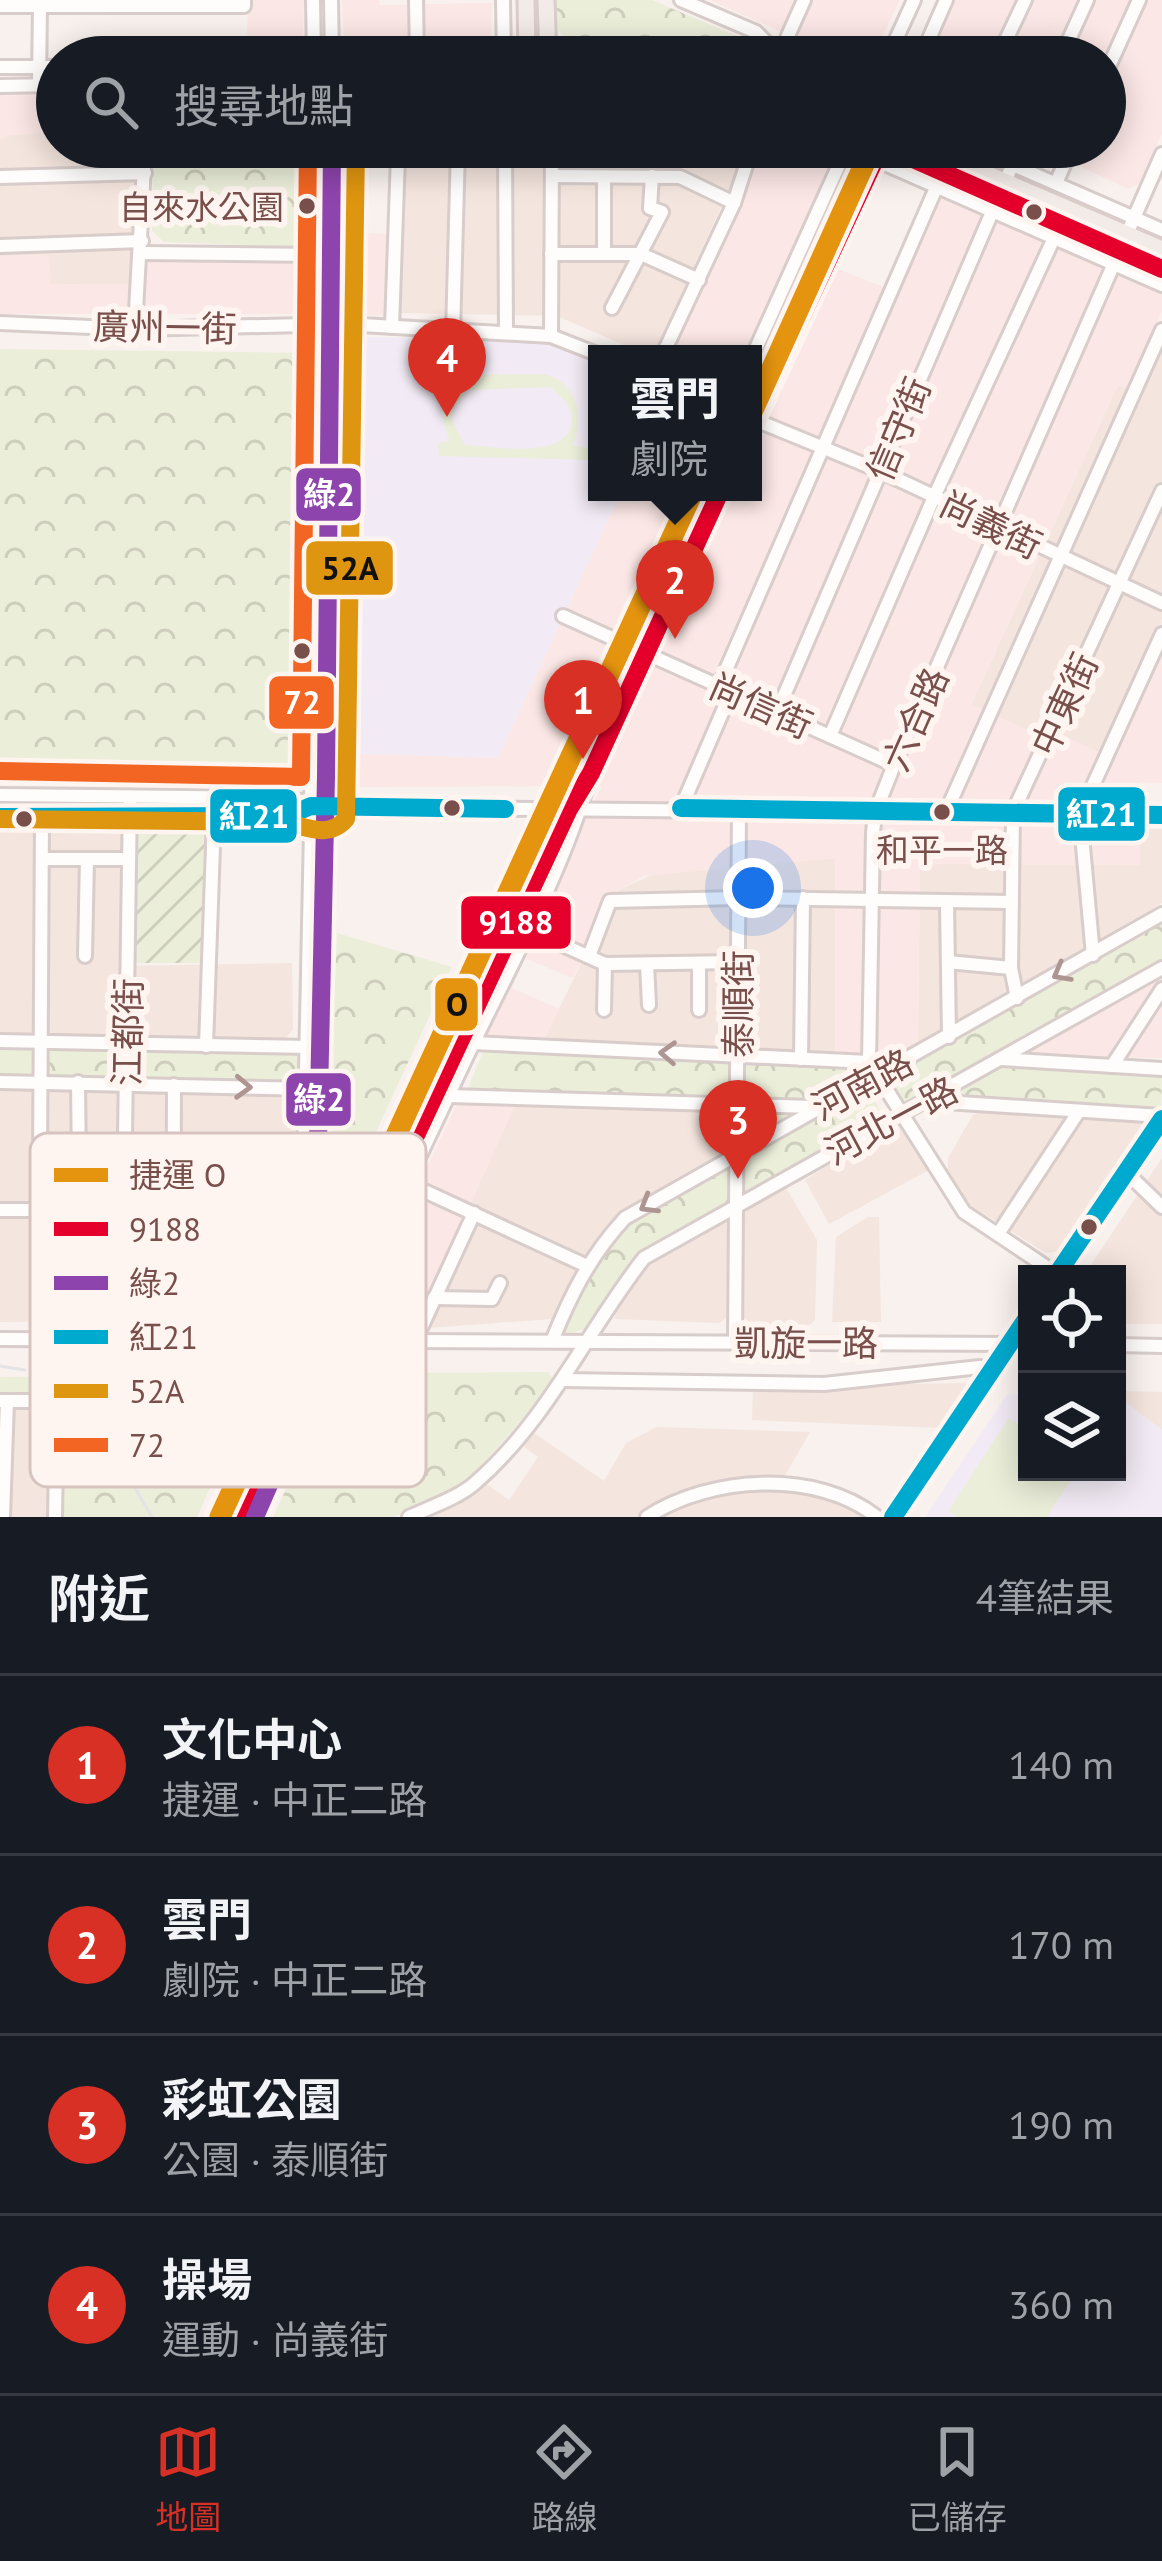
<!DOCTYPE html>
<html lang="zh-TW">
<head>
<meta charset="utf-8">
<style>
  body { margin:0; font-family:"PT Sans","Noto Sans TC",sans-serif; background:#242831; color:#f1f3f6 }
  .controls { position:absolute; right:36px; bottom:36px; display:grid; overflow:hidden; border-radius:0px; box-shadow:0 6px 30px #0003 }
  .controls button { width:108px; height:108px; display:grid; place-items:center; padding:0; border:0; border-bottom:3px solid #363941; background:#171b24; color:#f1f3f6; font:60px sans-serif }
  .you { position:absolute; left:753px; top:888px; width:42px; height:42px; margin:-30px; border:9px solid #fff; border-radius:50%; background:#1a73e8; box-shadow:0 0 0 18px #1a73e833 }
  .badge { display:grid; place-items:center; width:78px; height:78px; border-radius:50%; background:#d93025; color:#fff; font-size:39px; font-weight:700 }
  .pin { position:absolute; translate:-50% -99px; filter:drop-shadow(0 3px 6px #0008) }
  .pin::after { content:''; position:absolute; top:63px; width:42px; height:36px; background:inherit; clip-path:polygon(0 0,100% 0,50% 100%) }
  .popup { position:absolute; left:588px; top:345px; width:174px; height:156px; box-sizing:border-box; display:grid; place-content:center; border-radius:0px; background:#171b24; filter:drop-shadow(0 3px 9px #0005); font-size:39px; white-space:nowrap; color:#9ea1a6 }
  .popup b { font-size:45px; color:#f1f3f6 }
  .popup::after { content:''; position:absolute; left:50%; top:100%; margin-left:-24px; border:24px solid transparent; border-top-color:#171b24 }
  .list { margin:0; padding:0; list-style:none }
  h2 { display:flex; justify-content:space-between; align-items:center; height:156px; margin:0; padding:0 48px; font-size:51px }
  h2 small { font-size:39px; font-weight:400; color:#9ea1a6 }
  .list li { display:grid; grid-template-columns:78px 1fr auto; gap:36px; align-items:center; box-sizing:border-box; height:180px; padding:0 48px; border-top:3px solid #363941 }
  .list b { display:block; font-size:45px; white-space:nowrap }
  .list p { margin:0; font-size:39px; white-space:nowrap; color:#9ea1a6 }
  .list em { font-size:39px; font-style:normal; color:#9ea1a6 }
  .icon { flex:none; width:66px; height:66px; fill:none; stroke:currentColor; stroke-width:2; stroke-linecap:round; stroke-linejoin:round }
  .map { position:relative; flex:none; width:1162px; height:1517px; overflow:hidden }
  .search { position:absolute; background:#171b24; box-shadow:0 6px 30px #0003; left:36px; right:36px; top:36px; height:132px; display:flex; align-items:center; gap:30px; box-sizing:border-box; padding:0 42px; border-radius:66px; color:#9ea1a6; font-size:45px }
  .sheet { height:876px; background:#171b24 }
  nav { display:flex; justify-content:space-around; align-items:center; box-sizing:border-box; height:168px; border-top:3px solid #363941; background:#171b24; font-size:33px; color:#9ea1a6 }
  nav a { display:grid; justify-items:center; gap:6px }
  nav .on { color:#d93025 }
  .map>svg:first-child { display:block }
</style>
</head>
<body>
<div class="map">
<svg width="1162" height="1517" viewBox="0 0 1162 1517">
  <defs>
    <pattern id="forest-crowns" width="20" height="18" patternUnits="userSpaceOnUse" patternTransform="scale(3)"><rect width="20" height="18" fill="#ebeed9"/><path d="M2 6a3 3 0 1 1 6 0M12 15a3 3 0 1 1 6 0" fill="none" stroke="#cdcebc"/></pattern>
    <pattern id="garden-furrows" width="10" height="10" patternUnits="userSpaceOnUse" patternTransform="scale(3)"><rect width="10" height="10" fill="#ebeed9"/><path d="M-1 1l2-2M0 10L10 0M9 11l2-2" fill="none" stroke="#cdcebc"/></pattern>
  </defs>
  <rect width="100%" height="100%" fill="#f8f1ee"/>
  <g fill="#f4e5de">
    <polygon points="57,132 57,147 150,147 146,285 50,284 48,255 0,256 0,139 9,135"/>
    <polygon points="465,147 545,147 547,161 745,155 654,354 645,354 557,316 399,313 405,160 465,158"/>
    <polygon points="1162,349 1162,619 1100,753 1061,735 1056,743 971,705 1118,385 1142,396"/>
    <polygon points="117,827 124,830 121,966 292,963 293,1029 285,1039 0,1033 0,828"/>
    <polygon points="1140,829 1162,829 1162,903 918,1045 920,863 1139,865"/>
    <polygon points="836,858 835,1055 542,1043 617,891 656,873"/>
    <polygon points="0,1086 299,1094 296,1324 257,1326 257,1283 209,1281 207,1320 0,1322"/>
    <polygon points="515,1105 730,1109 732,1149 608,1223 553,1319 414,1329"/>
    <polygon points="990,1107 1139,1118 1146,1124 1059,1251 1046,1253 967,1203 948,1173 948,1158 973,1115"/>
    <polygon points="899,1122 929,1170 829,1224 805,1180"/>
    <polygon points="1162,1158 1162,1324 1117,1324 1117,1274 1085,1274"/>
    <polygon points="781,1188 786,1188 817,1240 815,1320 808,1326 751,1325 741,1314 741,1213"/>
    <polygon points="868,1217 879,1217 881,1322 832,1322 836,1237"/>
    <polygon points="723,1219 728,1224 726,1318 719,1323 615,1319 614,1312 620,1300 650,1261"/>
    <polygon points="971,1383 943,1428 752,1420 753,1386"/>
    <polygon points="1117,1391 1162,1392 1162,1430 1117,1396"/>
    <polygon points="50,1407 47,1517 0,1517 0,1408"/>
    <polygon points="657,1427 810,1432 776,1491 816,1496 865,1517 419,1517 485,1483 509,1500 538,1457 519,1443 531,1431 604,1481 626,1443"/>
  </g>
  <g fill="#fbe7e5">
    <polygon points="248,0 304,0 303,42 292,53 247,51"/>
    <polygon points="342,0 379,0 380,5 492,3 490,57 357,56 344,43"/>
    <polygon points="710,0 900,0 872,57 838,57"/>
    <polygon points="953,0 1162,0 1162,133 1140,183 1128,189 1038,147 1105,147 1105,57 926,57"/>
    <polygon points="57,94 57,132 9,135 0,140 0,95"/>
    <polygon points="758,147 841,149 794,252 886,288 926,192 1162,293 1162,311 1129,390 1118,385 971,704 1055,743 1060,735 1100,752 1162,619 1162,783 1140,782 1140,865 920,864 918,1045 880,1060 835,1055 835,858 644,876 617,891 573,978 524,958 512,988 559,1009 542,1043 481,1040 602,786 354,787 341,778 339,753 498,758 621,492 753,492 753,354 668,354 744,195"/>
    <polygon points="341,233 389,234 389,316 344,314"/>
    <polygon points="49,255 51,284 145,285 146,257 302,261 301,314 0,314 0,256"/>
    <polygon points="1162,971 1162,1058 1024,1056 1022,1052"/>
    <polygon points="457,1104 515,1105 414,1329 362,1328 353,1321"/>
  </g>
  <g fill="#f2ebf5">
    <polygon points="340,337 550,339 597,359 597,492 621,492 498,758 339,753 335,346"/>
    <polygon points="1027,1393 1027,1472 1117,1472 1117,1396 1162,1430 1162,1517 925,1517 1007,1395"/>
  </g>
  <g fill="#ebeed9" fill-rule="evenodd">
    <path d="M545,374C578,384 585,417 573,445L590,449V460L439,456L438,443L450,441C440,419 441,405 456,386H443L444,375ZM550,387C562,398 576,408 571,427C560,460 492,446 465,445L452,420L453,410L467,390Z"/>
    <polygon points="1009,1418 1027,1430 1027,1472 1076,1472 1047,1517 957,1517 948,1511"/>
  </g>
  <g fill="url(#forest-crowns)">
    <polygon points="554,0 652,0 739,37 742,46 740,50 571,45 555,27"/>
    <polygon points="153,147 306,147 306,235 293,247 164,242 152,231"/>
    <polygon points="0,349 306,353 298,780 0,776"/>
    <polygon points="1162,920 1162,959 906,1108 889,1075"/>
    <polygon points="337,933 452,967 329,1234 325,1233"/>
    <polygon points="0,1043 297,1051 297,1085 0,1079"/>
    <polygon points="483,1052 858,1067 882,1115 659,1243 625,1271 591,1328 560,1335 580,1286 628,1224 745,1157 745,1102 466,1093"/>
    <polygon points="1002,1064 1162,1072 1161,1112 945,1097"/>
    <polygon points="548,1372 553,1380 543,1395 468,1481 394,1517 273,1517 340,1373"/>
    <polygon points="260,1373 197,1517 55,1517 60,1396 0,1396 0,1377"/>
  </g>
  <polygon fill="url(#garden-furrows)" points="135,822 210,823 206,963 133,963"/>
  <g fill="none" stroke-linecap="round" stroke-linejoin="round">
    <g stroke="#d8c8c6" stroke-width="12" stroke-dasharray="12 6" stroke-linecap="butt">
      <polyline points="228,1517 374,1201"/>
      <polyline points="237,1517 384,1205"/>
    </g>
    <defs>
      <g id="minor">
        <polyline points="313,0 314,57"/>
        <polyline points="331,0 332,57"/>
        <polyline points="416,0 417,57"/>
        <polyline points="503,0 504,57"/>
        <polyline points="681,0 756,32 781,57"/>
        <polyline points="0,6 244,6 244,0"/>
        <polyline points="779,56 804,0"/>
        <polyline points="888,57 914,0"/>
        <polyline points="921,57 946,0"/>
        <polyline points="998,57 1025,0"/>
        <polyline points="1061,57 1087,0"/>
        <polyline points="0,67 57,67"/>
        <polyline points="1105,75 1139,0"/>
        <polyline points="39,85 40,3"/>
        <polyline points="0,86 57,85"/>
        <polyline points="505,147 506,332"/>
        <polyline points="846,147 1162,285"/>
        <polyline points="972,147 1162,230"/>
        <polyline points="553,176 680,177 734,203"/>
        <polyline points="0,177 145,173"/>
        <polyline points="1056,183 1072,147"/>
        <polyline points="0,246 142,241"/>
        <polyline points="142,253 313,255"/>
        <polyline points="604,253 604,178"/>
        <polyline points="551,254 641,254 699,280"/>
        <polyline points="612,308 662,212 650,208 652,176"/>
        <polyline points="0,323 135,329 344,324 551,336 597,354"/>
        <polyline points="392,327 398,156 458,155"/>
        <polyline points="135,329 145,147"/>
        <polyline points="453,333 458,148"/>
        <polyline points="551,336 552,147"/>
        <polyline points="663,354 734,203 752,147"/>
        <polyline points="753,355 847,147"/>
        <polyline points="753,419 880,471 1162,603"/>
        <polyline points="753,420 877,155"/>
        <polyline points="563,616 894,765"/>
        <polyline points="719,686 936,188"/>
        <polyline points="777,712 1020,147"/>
        <polyline points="830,736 934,497 1054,238"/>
        <polyline points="566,770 691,492"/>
        <polyline points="587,780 720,492"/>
        <polyline points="0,795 287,798 325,807 1162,815"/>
        <polyline points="681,808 731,692"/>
        <polyline points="946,812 1162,330"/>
        <polyline points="0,817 287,816 311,806"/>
        <polyline points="42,859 129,859"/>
        <polyline points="947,903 949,1037"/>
        <polyline points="527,929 605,964 738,962"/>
        <polyline points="1093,955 1080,814 1162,634"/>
        <polyline points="85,956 87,859"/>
        <polyline points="589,956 610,901 738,898 1012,902"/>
        <polyline points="948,962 1011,968"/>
        <polyline points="647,964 649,1005"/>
        <polyline points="1017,998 1011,968 1013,812 1162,491"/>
        <polyline points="604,1010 605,964"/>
        <polyline points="699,1010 699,965"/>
        <polyline points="0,1041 311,1047"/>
        <polyline points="474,1043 869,1062"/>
        <polyline points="206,1046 214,817"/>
        <polyline points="801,1059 803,898"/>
        <polyline points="1001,1059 1162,1069"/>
        <polyline points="1112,1066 1162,989"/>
        <polyline points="0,1082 311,1089"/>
        <polyline points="78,1082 81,1339"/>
        <polyline points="448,1096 813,1107"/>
        <polyline points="930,1101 1162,1116"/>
        <polyline points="1126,1172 1162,1207"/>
        <polyline points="407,1183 587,1266"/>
        <polyline points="374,1201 434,1068"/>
        <polyline points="384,1205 570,807"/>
        <polyline points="0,1210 214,1210"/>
        <polyline points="998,1234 1079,1111"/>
        <polyline points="1057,1274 964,1212 869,1062 873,833 875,813 894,765 1162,154"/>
        <polyline points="434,1298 492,1299 500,1283"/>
        <polyline points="315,1303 544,809 568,765"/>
        <polyline points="301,1308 311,830 314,147"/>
        <polyline points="0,1339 1027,1344"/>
        <polyline points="39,1339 42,816"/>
        <polyline points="122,1339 130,797"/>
        <polyline points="173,1339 174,1085"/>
        <polyline points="299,1339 315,1279 326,777 332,147"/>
        <polyline points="415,1341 474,1213"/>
        <path d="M552,1341C571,1294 590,1256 625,1218L1162,914"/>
        <polyline points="735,1342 739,811"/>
        <polyline points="1117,1345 1162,1346"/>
        <polyline points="562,1380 824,1384 980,1367"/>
        <polyline points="0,1401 57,1401 55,1517"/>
        <polyline points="3,1517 7,1401"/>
        <polyline points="217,1517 302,1333"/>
        <path d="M255,1517C323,1360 396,1206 469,1052C512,963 563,871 590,776"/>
        <path d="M409,1517C430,1507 458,1498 475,1483C548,1420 586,1332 644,1258L1162,968"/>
        <path d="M647,1517C710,1476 816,1469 877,1517"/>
      </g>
      <g id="major">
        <polyline points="526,0 527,57"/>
        <polyline points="546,0 548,57"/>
        <polyline points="886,147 1162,269"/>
        <polyline points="925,147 1162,249"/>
        <polyline points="1057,1274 1162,1119"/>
        <polyline points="893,1517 1027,1318"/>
      </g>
    </defs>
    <use href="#minor" stroke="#d8cdca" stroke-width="18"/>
    <use href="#major" stroke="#dacdcb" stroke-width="21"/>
    <use href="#minor" stroke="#fefdfc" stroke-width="12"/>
    <use href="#major" stroke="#f3ebe7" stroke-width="15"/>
    <g stroke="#e4e3e6" stroke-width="3">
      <polyline points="0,1366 25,1370"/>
      <polyline points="122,1434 126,1473 152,1517"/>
    </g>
    <defs>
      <g id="bus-1">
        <polyline points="886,147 1162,269"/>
        <polyline points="753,420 881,147"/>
        <polyline points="237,1517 569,809 591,773 720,492"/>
      </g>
      <g id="bus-2">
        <polyline points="217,1517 299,1339 315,1279 326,777 332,147"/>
        <polyline points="255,1517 324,1359 299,1339"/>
      </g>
      <g id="bus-3">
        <polyline points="681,808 1162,815"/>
        <polyline points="0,817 287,816 311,806 505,809"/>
        <polyline points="1057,1274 1162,1119"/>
        <polyline points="893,1517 1027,1318"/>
      </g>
      <path id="bus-4" d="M0,819L284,822C306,827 329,839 346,819L356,147"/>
      <polyline id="bus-5" points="0,771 301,777 308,147"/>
    </defs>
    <use href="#bus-1" stroke="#fff5f0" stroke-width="27"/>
    <use href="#bus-2" stroke="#fff5f0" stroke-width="27"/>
    <use href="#bus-3" stroke="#fff5f0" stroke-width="27"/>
    <use href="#bus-4" stroke="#fff5f0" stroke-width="27"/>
    <use href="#bus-5" stroke="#fff5f0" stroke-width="27"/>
    <use href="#bus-1" stroke="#e4002b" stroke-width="18"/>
    <use href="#bus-2" stroke="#8e44ad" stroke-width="18"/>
    <use href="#bus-3" stroke="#00a9ce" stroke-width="18"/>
    <use href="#bus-4" stroke="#de950f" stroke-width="18"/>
    <use href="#bus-5" stroke="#f26522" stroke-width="18"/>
    <defs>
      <g id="metro-1">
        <polyline points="753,410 872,147"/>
        <polyline points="220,1517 693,492"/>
      </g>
    </defs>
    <use href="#metro-1" stroke="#fff5f0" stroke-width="30"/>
    <use href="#metro-1" stroke="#e4940f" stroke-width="21"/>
  </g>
  <defs><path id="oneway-chevron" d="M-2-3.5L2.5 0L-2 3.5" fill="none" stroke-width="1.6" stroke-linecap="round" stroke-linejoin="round" transform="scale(3)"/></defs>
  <g stroke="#ae9592">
    <use href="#oneway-chevron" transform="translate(1061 973) rotate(151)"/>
    <use href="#oneway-chevron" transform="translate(668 1053) rotate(-177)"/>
    <use href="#oneway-chevron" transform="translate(243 1087) rotate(2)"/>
    <use href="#oneway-chevron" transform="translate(648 1205) rotate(149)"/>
  </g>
  <g fill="#794f4c" stroke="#fff5f0" stroke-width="4.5">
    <circle cx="307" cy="206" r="10"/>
    <circle cx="1034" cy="212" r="10"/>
    <circle cx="302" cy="651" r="10"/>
    <circle cx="452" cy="808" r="10"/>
    <circle cx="942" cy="812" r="10"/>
    <circle cx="24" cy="819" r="10"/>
    <circle cx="1089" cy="1227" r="10"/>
  </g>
  <g text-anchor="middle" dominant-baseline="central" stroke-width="12" stroke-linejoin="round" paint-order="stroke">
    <g font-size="33" fill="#794f4c" stroke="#fff5f0" text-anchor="end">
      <text x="284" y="206">自來水公園</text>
      <text x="942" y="849" text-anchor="middle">和平一路</text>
    </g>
    <g font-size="36" fill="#794f4c" stroke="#fff5f0">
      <text transform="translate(165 327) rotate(1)">廣州一街</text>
      <text transform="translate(898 429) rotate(-67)">信守街</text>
      <text transform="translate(991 524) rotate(26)">尚義街</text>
      <text transform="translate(1064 704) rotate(-65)">中東街</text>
      <text transform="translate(761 705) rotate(24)">尚信街</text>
      <text transform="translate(915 719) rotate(-66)">六合路</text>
      <text transform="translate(737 1004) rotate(-90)">泰順街</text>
      <text transform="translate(127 1032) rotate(-89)">江都街</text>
      <text transform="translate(862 1084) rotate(-28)">河南路</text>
      <text transform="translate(891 1120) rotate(-28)">河北一路</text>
      <text x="806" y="1342">凱旋一路</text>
    </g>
  </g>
  <rect x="30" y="1133" width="396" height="354" rx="18" fill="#fff5f0" stroke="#d7c3bf" stroke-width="3"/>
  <rect x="54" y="1168" width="54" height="14" fill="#e4940f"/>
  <rect x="54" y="1222" width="54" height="14" fill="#e4002b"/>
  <rect x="54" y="1276" width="54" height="14" fill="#8e44ad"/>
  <rect x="54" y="1330" width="54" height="14" fill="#00a9ce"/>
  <rect x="54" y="1384" width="54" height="14" fill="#de950f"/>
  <rect x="54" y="1438" width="54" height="14" fill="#f26522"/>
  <g font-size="33" fill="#794f4c">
    <text x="129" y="1187">捷運 O</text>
    <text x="129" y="1241">9188</text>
    <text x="129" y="1295">綠2</text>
    <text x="129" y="1349">紅21</text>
    <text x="129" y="1403">52A</text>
    <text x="129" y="1457">72</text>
  </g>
  <g stroke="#fff5f0" stroke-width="4.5">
    <rect x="294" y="466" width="69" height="57" rx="12" fill="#8e44ad"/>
    <rect x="304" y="539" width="91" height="58" rx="12" fill="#de950f"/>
    <rect x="267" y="674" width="69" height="57" rx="12" fill="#f26522"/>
    <rect x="1056" y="785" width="91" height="58" rx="12" fill="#00a9ce"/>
    <rect x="208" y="787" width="91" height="58" rx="12" fill="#00a9ce"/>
    <rect x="459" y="894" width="114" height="57" rx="12" fill="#e4002b"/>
    <rect x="433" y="976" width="47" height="57" rx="12" fill="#e4940f"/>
    <rect x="284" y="1071" width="69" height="57" rx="12" fill="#8e44ad"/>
  </g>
  <g font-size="33" text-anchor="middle" font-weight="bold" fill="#fff">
    <text x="329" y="506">綠2</text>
    <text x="302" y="714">72</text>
    <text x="1101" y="826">紅21</text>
    <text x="254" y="828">紅21</text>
    <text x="516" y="934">9188</text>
    <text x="319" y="1111">綠2</text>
  </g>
  <g font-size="33" text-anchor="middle" font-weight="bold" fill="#111">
    <text x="350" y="580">52A</text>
    <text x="457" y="1016">O</text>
  </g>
</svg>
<div class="controls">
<button><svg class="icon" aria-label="locate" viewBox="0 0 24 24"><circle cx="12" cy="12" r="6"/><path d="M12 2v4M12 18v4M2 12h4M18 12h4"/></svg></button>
<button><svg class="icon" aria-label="layers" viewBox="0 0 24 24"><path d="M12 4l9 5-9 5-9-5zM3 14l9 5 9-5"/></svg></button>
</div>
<div class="you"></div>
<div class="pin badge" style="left:583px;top:759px">1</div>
<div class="pin badge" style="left:675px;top:639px">2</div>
<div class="popup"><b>雲門</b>劇院</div>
<div class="pin badge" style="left:738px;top:1179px">3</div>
<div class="pin badge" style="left:447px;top:417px">4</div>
<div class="search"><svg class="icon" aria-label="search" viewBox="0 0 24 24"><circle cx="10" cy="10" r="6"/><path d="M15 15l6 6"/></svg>搜尋地點</div>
</div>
<section class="sheet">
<h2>附近<small>4筆結果</small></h2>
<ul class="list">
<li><span class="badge">1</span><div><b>文化中心</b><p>捷運 · 中正二路</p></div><em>140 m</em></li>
<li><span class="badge">2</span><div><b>雲門</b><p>劇院 · 中正二路</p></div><em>170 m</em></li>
<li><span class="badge">3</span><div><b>彩虹公園</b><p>公園 · 泰順街</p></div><em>190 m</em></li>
<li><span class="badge">4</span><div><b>操場</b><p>運動 · 尚義街</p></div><em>360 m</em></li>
</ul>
</section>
<nav>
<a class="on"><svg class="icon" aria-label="map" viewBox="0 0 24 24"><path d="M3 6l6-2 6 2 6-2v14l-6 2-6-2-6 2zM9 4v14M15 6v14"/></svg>地圖</a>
<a><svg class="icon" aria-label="directions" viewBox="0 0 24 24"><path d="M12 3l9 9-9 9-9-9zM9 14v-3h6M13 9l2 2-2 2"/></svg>路線</a>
<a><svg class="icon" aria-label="saved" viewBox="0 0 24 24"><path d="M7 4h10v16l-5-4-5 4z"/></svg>已儲存</a>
</nav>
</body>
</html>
